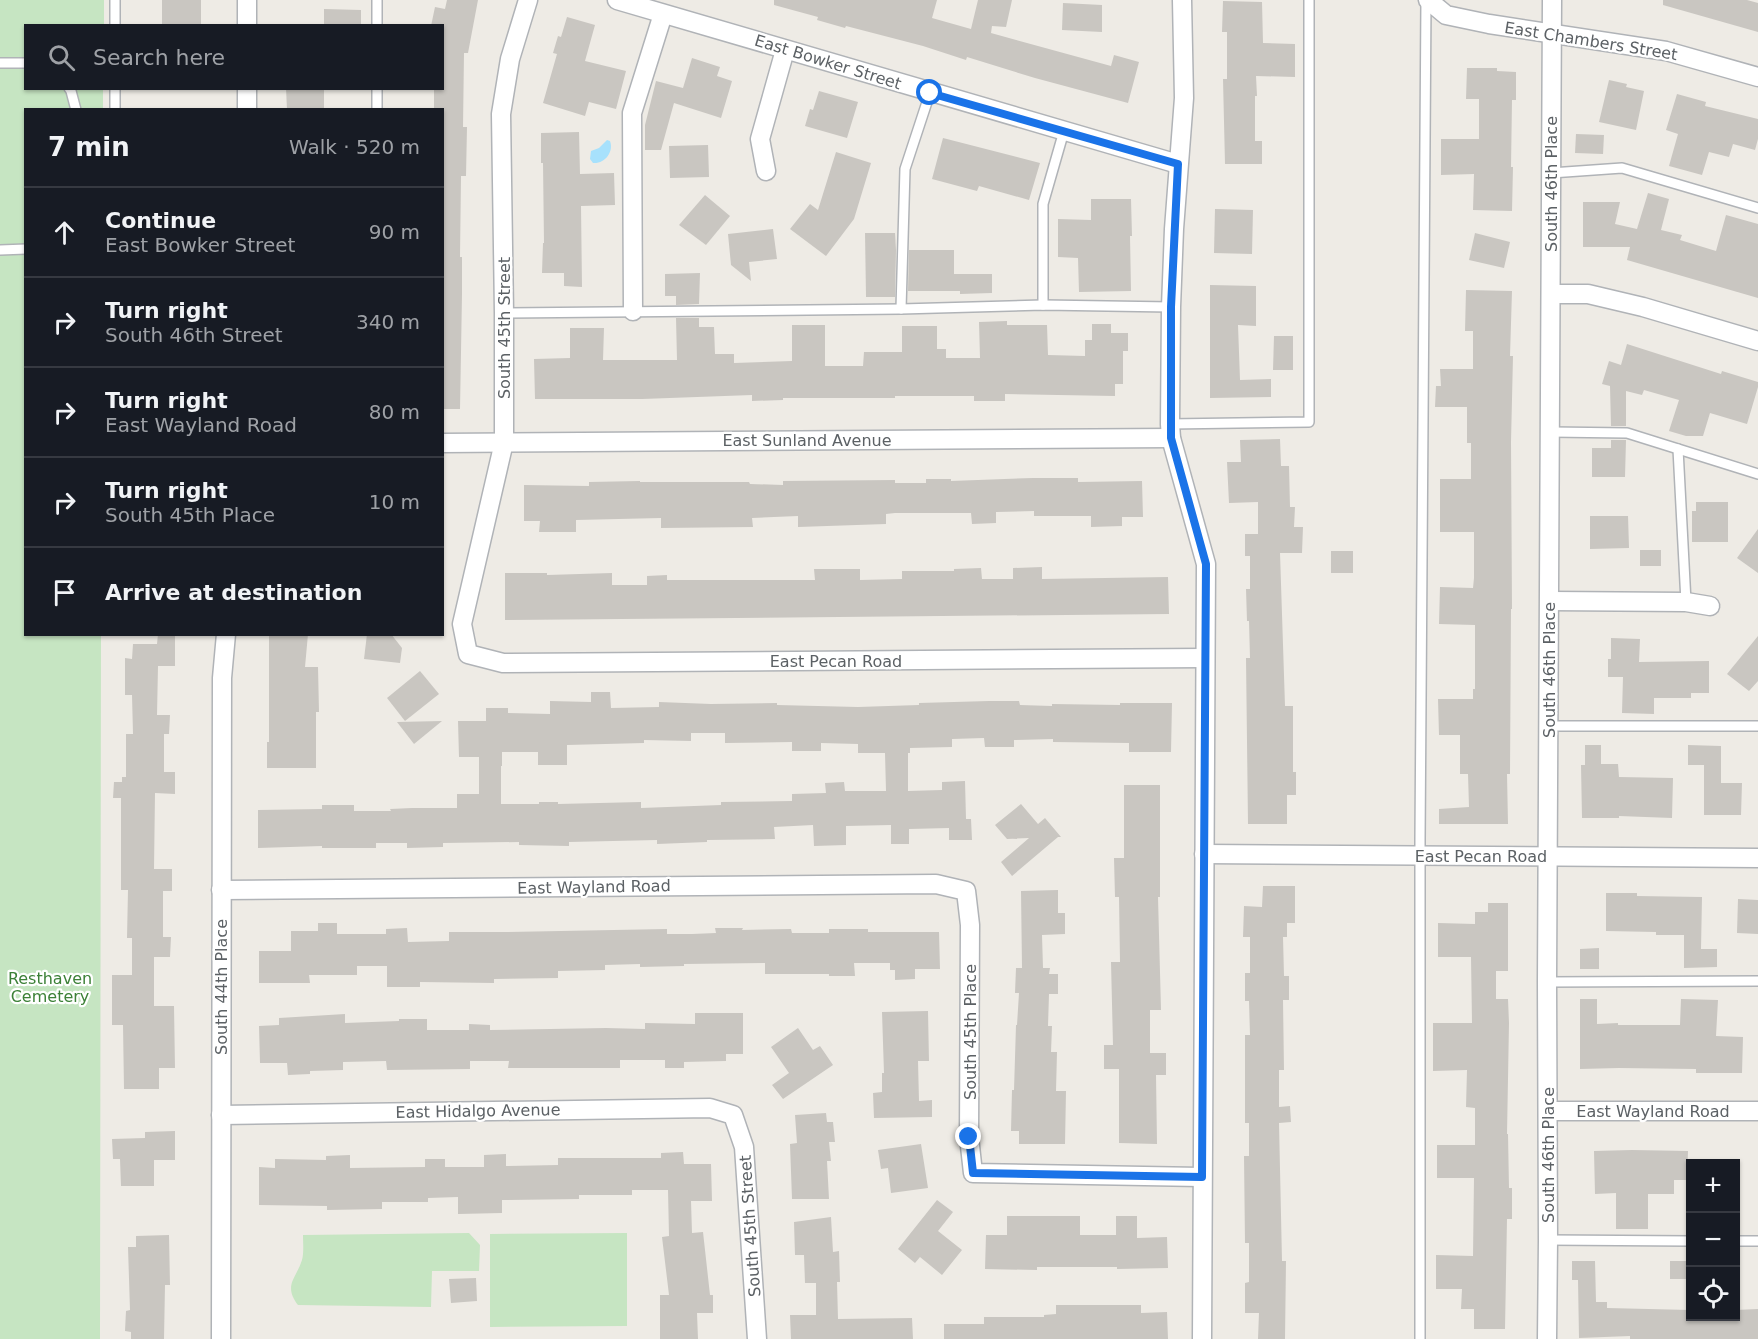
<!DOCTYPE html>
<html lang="en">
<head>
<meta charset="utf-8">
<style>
  body { margin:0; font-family:"DejaVu Sans",sans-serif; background:#242831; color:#f1f3f6 }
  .controls { position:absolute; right:18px; bottom:18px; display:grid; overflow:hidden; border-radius:0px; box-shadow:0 2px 4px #0004 }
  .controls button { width:54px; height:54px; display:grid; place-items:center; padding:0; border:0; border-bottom:2px solid #363941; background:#171b24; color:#f1f3f6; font:30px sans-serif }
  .stop { position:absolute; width:18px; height:18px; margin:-14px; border:4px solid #1a73e8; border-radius:50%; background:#fff }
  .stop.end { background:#1a73e8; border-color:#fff; box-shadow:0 2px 6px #0008 }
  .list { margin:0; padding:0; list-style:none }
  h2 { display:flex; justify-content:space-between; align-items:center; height:78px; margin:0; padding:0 24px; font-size:26px }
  h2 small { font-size:20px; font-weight:400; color:#9ea1a6 }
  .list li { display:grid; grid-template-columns:39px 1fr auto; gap:18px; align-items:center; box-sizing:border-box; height:90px; padding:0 24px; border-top:2px solid #363941 }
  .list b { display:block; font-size:22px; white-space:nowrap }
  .list p { margin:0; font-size:20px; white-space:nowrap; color:#9ea1a6 }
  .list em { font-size:20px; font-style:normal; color:#9ea1a6 }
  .icon { flex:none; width:33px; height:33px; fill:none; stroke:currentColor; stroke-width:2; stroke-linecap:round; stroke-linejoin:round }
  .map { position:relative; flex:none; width:1758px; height:1339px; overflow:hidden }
  .search { position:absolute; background:#171b24; box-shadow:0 2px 4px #0004; left:24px; top:24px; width:420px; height:66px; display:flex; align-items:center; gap:15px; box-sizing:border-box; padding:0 21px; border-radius:0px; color:#9ea1a6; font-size:22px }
  .panel { position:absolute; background:#171b24; box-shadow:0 2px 4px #0004; left:24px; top:108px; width:420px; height:528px; border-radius:0px }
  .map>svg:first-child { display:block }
</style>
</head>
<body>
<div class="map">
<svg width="1758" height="1339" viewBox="0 0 1758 1339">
  <rect width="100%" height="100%" fill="#eeebe5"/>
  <g fill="#c6e5c2">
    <polygon points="0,0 104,0 104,25 26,26 26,88 103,89 103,109 26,110 26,634 101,635 100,1339 0,1339"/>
    <path d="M469,1233L480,1245L479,1271H432L431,1307L298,1305C283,1285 296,1279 302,1260C304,1253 303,1242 303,1235Z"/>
    <polygon points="627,1233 627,1326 490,1327 490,1234"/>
  </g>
  <path fill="#a7e1fc" d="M607,140L610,141C614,152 605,164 593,163L590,159L591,151L599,148Z"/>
  <g fill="#c9c6c1" fill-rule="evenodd">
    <rect x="162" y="0" width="39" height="26"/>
    <polygon points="447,0 478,0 468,53 464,53 463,127 467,127 466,176 461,176 460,257 462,257 462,294 460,409 442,409 442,110 434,110 434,88 442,88 442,26 431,26 435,7 445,9"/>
    <polygon points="774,0 937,0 932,18 971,29 978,0 1012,0 1006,27 992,26 991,33 1111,66 1114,55 1139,62 1128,103 1035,78 967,57 966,60 923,46 846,26 845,28 817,20 818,17 774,5"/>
    <polygon points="1663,0 1747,0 1758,3 1758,32 1663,5"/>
    <polygon points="1223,1 1262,2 1263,43 1295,44 1295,77 1256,76 1257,96 1255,96 1255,141 1262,141 1262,164 1225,164 1223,79 1227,79 1227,32 1222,32"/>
    <polygon points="1063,3 1102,5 1102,32 1062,30"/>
    <polygon points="324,9 361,10 361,26 324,26"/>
    <polygon points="567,17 595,25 585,61 626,71 616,109 589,102 585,116 543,103 557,54 553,53 558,36 561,37"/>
    <polygon points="692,58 720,67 717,76 732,81 721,118 674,103 661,150 645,150 645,125 656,81 683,88"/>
    <polygon points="1467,68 1497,68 1497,71 1516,72 1516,100 1512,100 1511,167 1513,167 1512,211 1473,210 1474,174 1441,175 1441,139 1479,139 1479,99 1466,99"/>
    <polygon points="1609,80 1627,84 1626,87 1644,91 1636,130 1599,122"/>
    <polygon points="286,88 324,88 324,110 287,110"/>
    <polygon points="819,91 858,102 847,138 805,126 810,109 813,110"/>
    <polygon points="1677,94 1706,102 1705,106 1758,119 1758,139 1755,150 1733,144 1729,157 1709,152 1702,175 1669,166 1678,134 1666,130"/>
    <polygon points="579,132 580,174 614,173 615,205 581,206 582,287 564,286 564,273 542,273 543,243 544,243 543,163 541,163 541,133"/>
    <polygon points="1576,134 1604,135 1603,154 1575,153"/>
    <polygon points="943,138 1040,163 1029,200 979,186 977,191 932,179"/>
    <polygon points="708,145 709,177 670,178 669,146"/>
    <polygon points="836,152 871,163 854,219 826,256 790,229 810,204 818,210"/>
    <polygon points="1648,193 1669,199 1661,230 1682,235 1680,240 1716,251 1726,215 1758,224 1758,298 1627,260 1630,247 1583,247 1583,202 1620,202 1615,224 1637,229"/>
    <polygon points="705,195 730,216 706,245 679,225"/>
    <polygon points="1091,199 1131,199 1132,236 1130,236 1131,291 1079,292 1078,258 1058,257 1058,219 1091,220"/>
    <polygon points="1215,209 1253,210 1252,254 1214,253"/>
    <polygon points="773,229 777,259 749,262 751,281 731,265 728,234"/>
    <polygon points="865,233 895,233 896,250 895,297 866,297"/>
    <polygon points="1475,233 1510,242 1504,268 1469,260"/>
    <polygon points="909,250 954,250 954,274 992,274 992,293 960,294 960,291 908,291"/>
    <polygon points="700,273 699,304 676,305 676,296 665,296 665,274"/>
    <polygon points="1210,285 1256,286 1256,326 1238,325 1240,380 1271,379 1271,397 1210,398"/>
    <polygon points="1466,290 1512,291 1510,356 1513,356 1511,442 1512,609 1511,609 1510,774 1507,774 1508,824 1439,824 1439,809 1469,807 1468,774 1460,774 1460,735 1439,735 1438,699 1473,699 1473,689 1475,689 1475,625 1439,624 1440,587 1473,588 1474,578 1474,532 1440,532 1440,479 1471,479 1471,443 1467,443 1467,407 1435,407 1436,386 1441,386 1440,369 1473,369 1473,331 1465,331"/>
    <polygon points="676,318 699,318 699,327 714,327 715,354 734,354 734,363 792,361 792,325 825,325 825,366 863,366 864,352 902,352 902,326 937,326 937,349 946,349 946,358 980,358 979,322 1007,321 1007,325 1047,325 1048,355 1085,356 1085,340 1092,340 1092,324 1111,324 1111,333 1128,333 1128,351 1123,351 1123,384 1115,384 1115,396 1005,394 1005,401 974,401 974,396 895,396 895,398 783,398 783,400 752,401 752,395 642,399 535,399 534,359 570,358 570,328 604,328 603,360 677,360"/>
    <polygon points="1274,336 1293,336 1293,370 1273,370"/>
    <polygon points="1627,344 1721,374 1722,371 1758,382 1758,387 1747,424 1710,413 1703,436 1686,436 1669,431 1679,400 1644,390 1642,395 1626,391 1626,426 1611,426 1610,386 1602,384 1609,361 1621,365"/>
    <polygon points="1280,439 1281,466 1289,466 1290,507 1295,507 1294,527 1303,527 1302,553 1280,553 1285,706 1293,706 1293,772 1296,772 1296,795 1287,795 1287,824 1248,824 1246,658 1250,658 1249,621 1247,621 1246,589 1250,589 1250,556 1245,556 1245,534 1258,534 1258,502 1229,503 1227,462 1241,462 1240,440"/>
    <polygon points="1611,440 1626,440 1625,477 1592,477 1592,448 1611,448"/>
    <polygon points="1033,478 1078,478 1078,482 1142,481 1143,517 1122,517 1122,526 1091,527 1091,516 1034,516 1034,511 996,512 996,523 972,524 971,513 895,513 886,514 886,524 798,527 798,516 752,518 753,527 661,528 661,518 576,520 576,532 539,532 540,521 524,521 524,485 589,486 589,482 640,481 640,482 749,482 750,484 783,485 783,481 895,480 895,483 926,483 926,479 951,479 951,481"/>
    <polygon points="1696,502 1728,502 1728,542 1692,542 1692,511 1696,511"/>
    <polygon points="1590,516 1628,516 1629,548 1590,549"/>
    <polygon points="1758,529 1758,573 1737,558"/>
    <rect x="1640" y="550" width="21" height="16"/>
    <rect x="1331" y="551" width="22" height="22"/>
    <polygon points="1042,567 1042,579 1168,577 1169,614 505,620 505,573 547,573 547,575 612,573 612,585 647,585 647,576 667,575 667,580 815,580 814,569 860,569 860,580 902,579 902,571 954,571 954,569 981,568 982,579 1013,579 1013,568"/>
    <polygon points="158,634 175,634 175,666 158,666 157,715 170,715 169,734 164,734 164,772 175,772 175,794 155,793 154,869 172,869 172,891 163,891 163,937 171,937 170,957 154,957 154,1006 174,1006 175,1068 159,1068 159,1089 124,1089 123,1025 112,1025 112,975 132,975 132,938 127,938 128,890 121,890 121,798 113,798 114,782 122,782 122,777 126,777 126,734 133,734 132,695 125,695 125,658 132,659 133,644 157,644"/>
    <polygon points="269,634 308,634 305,667 318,667 319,712 316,712 316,768 267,768 267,742 269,742"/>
    <polygon points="367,634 391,634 402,648 400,663 364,659"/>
    <polygon points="1758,636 1758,681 1749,691 1727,674"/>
    <polygon points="1611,638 1640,639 1639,662 1709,661 1709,693 1691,693 1691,698 1654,698 1654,714 1622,713 1623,677 1608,677 1608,659 1611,659"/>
    <polygon points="420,671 439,694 405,721 387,698"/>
    <path d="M591,692H610L611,708L659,707V702L711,704L777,703V705L858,707L919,705V703L989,701H1019L1020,705L1052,706V704L1120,705V703H1172L1171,752H1129V743L1053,742V739L1014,740V747H985L984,738L952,739V747L910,748V753H908V791L942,790V782L965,781L966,819H971L972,840H949V828L909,829V844H891V825L846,826V845L814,846L813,825L774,827L775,839L707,840V842L657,844V840L569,842V846L519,845V842L443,843V847L407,848V843H376V848H322V846L258,848V810L322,809V805H354V811H391L390,809L412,808H457V794H479V757H459L458,721H486V708H508V713L550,714V701L591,702ZM691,733H725V743L792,742V751H821V743L858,744V753H885L886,791H845L844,782L825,783L826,793L792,794V801L721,802V805L641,808V802L558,804V802H539V804H501V766H502V752H538V765H567V745L644,743V740L691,741Z"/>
    <polygon points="442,721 414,744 397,722"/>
    <polygon points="1585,745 1601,745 1601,764 1618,764 1619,777 1673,778 1672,818 1619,816 1619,818 1582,818 1581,765 1585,765"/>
    <polygon points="1688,745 1721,746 1721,783 1742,783 1741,815 1704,815 1704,765 1688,765"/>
    <polygon points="1124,785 1160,785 1160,897 1158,897 1161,1010 1150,1010 1150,1053 1166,1053 1166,1075 1156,1075 1157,1144 1119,1143 1119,1069 1104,1069 1104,1045 1113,1045 1111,962 1120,962 1119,897 1115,897 1114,858 1124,858"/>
    <polygon points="1021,804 1038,824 1045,818 1061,837 1058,837 1012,876 1001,862 1029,838 1007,839 995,825"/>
    <polygon points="1263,886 1295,886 1295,923 1287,923 1287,937 1283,937 1284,976 1289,976 1289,1000 1283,1000 1284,1070 1279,1070 1279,1107 1290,1106 1291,1122 1279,1123 1282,1261 1286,1261 1285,1339 1258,1339 1259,1313 1245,1313 1245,1283 1249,1282 1249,1243 1245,1243 1244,1156 1249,1156 1249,1123 1245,1123 1245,1035 1250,1035 1249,1001 1245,1001 1245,973 1250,973 1250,937 1243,937 1244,906 1262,907"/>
    <polygon points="1058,890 1058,913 1065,913 1065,934 1042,935 1043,968 1050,968 1049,974 1058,974 1058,994 1049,994 1048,1026 1052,1026 1051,1052 1057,1052 1056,1091 1066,1091 1065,1144 1019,1144 1019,1131 1011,1131 1012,1090 1014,1090 1016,1025 1017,1025 1019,993 1015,993 1016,968 1022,968 1021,891"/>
    <polygon points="1606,893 1637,893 1637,896 1702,897 1701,949 1717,949 1717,967 1684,968 1684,935 1656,935 1656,932 1606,931"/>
    <polygon points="1738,899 1758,900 1758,934 1737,933"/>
    <polygon points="1488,903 1508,903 1508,971 1496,971 1496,999 1508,999 1509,1023 1507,1134 1508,1134 1509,1188 1512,1188 1512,1219 1507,1219 1505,1329 1474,1329 1474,1309 1461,1309 1462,1289 1436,1289 1436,1255 1473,1256 1474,1178 1437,1178 1437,1145 1475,1145 1475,1108 1466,1107 1467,1070 1433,1071 1433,1023 1472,1023 1471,957 1438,957 1438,923 1475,924 1475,912 1488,912"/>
    <polygon points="318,923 337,923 337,934 386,934 386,929 407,928 408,942 449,941 449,932 508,932 667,929 667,934 692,934 716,933 715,928 743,928 742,930 791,929 792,933 829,933 829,929 868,929 868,932 939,932 940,969 915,969 915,979 895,980 895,970 890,970 890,963 854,963 855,976 829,976 829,974 765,974 765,963 684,964 684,966 640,967 640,964 605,965 605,970 558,971 558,978 494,979 494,983 420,982 420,987 387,987 387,966 357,966 357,975 309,975 310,983 259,983 259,951 291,951 291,931 318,931"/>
    <polygon points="1599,948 1599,969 1580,969 1580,949"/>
    <polygon points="1580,999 1597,999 1597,1024 1618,1023 1618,1025 1680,1025 1681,999 1718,1000 1716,1036 1743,1037 1742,1073 1696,1073 1696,1069 1619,1068 1580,1069"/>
    <polygon points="928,1011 929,1061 918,1061 919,1101 932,1100 932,1117 874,1118 873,1093 882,1092 882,1073 884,1073 882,1012"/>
    <polygon points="695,1013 743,1013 743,1054 726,1054 726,1061 684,1062 684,1068 665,1068 665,1060 620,1060 620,1068 508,1068 509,1061 470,1061 470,1069 387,1070 386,1061 343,1062 343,1070 310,1071 310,1074 288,1075 287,1063 260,1063 259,1026 279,1025 279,1018 345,1014 345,1023 399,1021 399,1019 427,1019 427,1030 469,1030 469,1024 490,1025 490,1030 606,1028 645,1029 645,1023 695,1024"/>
    <polygon points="798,1028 813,1050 820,1046 833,1065 783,1099 772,1085 789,1073 771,1047"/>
    <polygon points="826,1113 827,1122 833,1122 835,1142 829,1142 831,1161 827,1161 829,1199 792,1199 790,1144 797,1143 795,1115"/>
    <polygon points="175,1131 175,1160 154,1160 154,1186 121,1186 120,1159 113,1159 112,1139 145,1138 145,1132"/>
    <polygon points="921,1144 928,1188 891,1193 888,1168 881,1169 878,1150"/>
    <polygon points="1632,1150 1688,1151 1687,1180 1674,1180 1674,1194 1648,1194 1648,1229 1616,1229 1616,1193 1595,1194 1594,1151"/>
    <polygon points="683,1152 684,1164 711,1164 712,1201 691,1201 692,1233 703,1232 710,1295 713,1295 713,1313 697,1313 698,1339 660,1339 660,1295 669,1295 662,1237 669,1236 668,1190 632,1190 632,1195 579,1195 579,1199 502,1200 502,1213 458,1214 458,1197 428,1198 428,1202 382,1202 382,1209 327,1210 327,1206 259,1205 259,1167 275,1168 275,1159 326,1160 326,1156 350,1155 350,1168 425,1167 425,1159 445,1159 445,1167 484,1167 484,1155 506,1154 506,1166 558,1165 558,1158 661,1158 661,1153"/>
    <polygon points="937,1200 953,1212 938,1231 962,1250 942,1275 920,1257 915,1263 898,1249"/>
    <polygon points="1007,1216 1080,1216 1080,1235 1116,1235 1116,1216 1137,1216 1137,1238 1167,1237 1168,1268 1117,1269 1117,1267 1037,1267 1037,1270 985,1269 986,1235 1007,1235"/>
    <polygon points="831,1217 833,1252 839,1251 840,1282 837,1282 838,1319 912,1318 913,1339 791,1339 790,1315 816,1315 816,1283 805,1283 804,1255 795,1255 794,1222"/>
    <polygon points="169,1235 170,1285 165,1285 164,1339 131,1339 131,1332 125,1331 126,1311 130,1310 128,1247 136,1247 136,1236"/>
    <polygon points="1572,1261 1595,1261 1596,1302 1607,1302 1607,1308 1690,1310 1690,1317 1736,1317 1736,1310 1758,1309 1758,1339 1630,1339 1630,1336 1579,1338 1578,1280 1572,1280"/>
    <rect x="1670" y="1261" width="20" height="18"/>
    <polygon points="476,1278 477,1301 451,1303 449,1279"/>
    <polygon points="1056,1305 1141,1305 1141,1313 1167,1312 1168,1339 944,1339 944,1324 984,1324 984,1317 1044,1317 1044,1315 1056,1314"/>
  </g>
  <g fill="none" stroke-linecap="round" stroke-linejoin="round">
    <defs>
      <g id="lane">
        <polyline points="377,0 377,26"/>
        <polyline points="115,26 115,0"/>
        <polyline points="0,63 26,63"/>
        <polyline points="69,88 71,91 76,110"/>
        <polyline points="377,88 377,110"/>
        <polyline points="115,110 115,88"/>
        <polyline points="1551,173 1622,168 1758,208"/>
        <polyline points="0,250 26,249"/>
        <polyline points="1043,305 1043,204 1064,131"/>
        <polyline points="901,309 905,169 930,93"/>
        <polyline points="504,313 901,309 1043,305 1171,307"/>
        <polyline points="1170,424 1309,422 1309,0"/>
        <polyline points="1551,432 1627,433 1758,474"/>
        <polyline points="1678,449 1686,602"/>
        <polyline points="1549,726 1758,726"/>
        <polyline points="1547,982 1758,981"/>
        <polyline points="1548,1240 1690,1241"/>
        <polyline points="1736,1241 1758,1241"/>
        <polyline points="1420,1339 1420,839 1426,0"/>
      </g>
      <g id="street">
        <polyline points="247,0 247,26"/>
        <polyline points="528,0 510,59 501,114 504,313 504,442 462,624 468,654 503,663 1205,658"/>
        <polyline points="617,0 1178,164"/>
        <polyline points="1182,0 1184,98 1174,229 1171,307 1170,424 1171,438 1206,564 1202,1339"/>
        <polyline points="1428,0 1446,15 1489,24 1666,51 1758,77"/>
        <polyline points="247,88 247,110"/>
        <polyline points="766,171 760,139 785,50"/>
        <polyline points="1551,294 1588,294 1643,307 1758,341"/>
        <polyline points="633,311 632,113 663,14"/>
        <polyline points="442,443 1171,438"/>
        <polyline points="1550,601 1686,602 1710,606"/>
        <polyline points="1204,854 1758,858"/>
        <polyline points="221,890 936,884 966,891 970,925 969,1137 973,1173 1201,1177"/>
        <polyline points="1548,1111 1758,1111"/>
        <polyline points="221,1115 710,1108 733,1115 744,1147 757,1339"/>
        <polyline points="221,1339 222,678 226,634"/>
        <polyline points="1547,1339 1548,1240 1547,982 1552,0"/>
      </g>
    </defs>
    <use href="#lane" stroke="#b0b3b7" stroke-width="12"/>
    <use href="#street" stroke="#b0b3b7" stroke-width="21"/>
    <use href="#lane" stroke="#fff" stroke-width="9"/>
    <use href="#street" stroke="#fff" stroke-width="18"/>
  </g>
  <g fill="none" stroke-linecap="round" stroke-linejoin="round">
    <polyline stroke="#1a73e8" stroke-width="8" points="930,93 1178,164 1171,307 1171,438 1206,564 1202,1177 973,1173 969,1137"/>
  </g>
  <g text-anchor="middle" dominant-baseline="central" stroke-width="4.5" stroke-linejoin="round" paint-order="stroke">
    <g font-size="16" fill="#5c6165" stroke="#fff">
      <text transform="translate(1591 41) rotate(9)">East Chambers Street</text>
      <text transform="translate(828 62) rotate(17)">East Bowker Street</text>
      <text transform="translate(1551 184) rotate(-90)">South 46th Place</text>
      <text transform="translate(504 328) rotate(-90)">South 45th Street</text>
      <text x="807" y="440">East Sunland Avenue</text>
      <text x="836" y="661">East Pecan Road</text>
      <text transform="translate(1549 670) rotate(-90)">South 46th Place</text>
      <text x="1481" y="856">East Pecan Road</text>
      <text transform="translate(594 887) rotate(-1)">East Wayland Road</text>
      <text transform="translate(221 987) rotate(-90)">South 44th Place</text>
      <text transform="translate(970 1032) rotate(-90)">South 45th Place</text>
      <text transform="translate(478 1111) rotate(-1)">East Hidalgo Avenue</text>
      <text x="1653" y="1111">East Wayland Road</text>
      <text transform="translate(1548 1155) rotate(-90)">South 46th Place</text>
      <text transform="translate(750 1226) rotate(-94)">South 45th Street</text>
    </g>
    <g font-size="16" fill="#3c8137" stroke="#fff">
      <text x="50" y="978">Resthaven<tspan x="50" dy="18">Cemetery</tspan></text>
    </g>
  </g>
</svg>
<div class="controls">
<button>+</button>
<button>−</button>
<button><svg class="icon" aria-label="locate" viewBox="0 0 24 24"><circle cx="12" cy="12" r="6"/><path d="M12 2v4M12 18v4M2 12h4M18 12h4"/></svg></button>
</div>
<div class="stop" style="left:930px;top:93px"></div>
<div class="stop end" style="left:969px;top:1137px"></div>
<div class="search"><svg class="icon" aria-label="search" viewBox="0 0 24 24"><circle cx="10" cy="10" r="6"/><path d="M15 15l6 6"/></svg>Search here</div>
<section class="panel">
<h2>7 min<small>Walk · 520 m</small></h2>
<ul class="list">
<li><svg class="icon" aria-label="ahead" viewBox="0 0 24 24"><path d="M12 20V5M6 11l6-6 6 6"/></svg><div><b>Continue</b><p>East Bowker Street</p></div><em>90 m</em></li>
<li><svg class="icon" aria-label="right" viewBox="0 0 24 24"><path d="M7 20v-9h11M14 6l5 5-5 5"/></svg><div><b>Turn right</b><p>South 46th Street</p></div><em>340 m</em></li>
<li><svg class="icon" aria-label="right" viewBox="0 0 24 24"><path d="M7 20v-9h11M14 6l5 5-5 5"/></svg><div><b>Turn right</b><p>East Wayland Road</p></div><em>80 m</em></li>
<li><svg class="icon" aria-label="right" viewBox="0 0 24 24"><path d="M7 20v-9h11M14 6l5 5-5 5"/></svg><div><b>Turn right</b><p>South 45th Place</p></div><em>10 m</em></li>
<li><svg class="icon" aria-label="arrive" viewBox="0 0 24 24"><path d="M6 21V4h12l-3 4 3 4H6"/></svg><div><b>Arrive at destination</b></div></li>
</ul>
</section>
</div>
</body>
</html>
